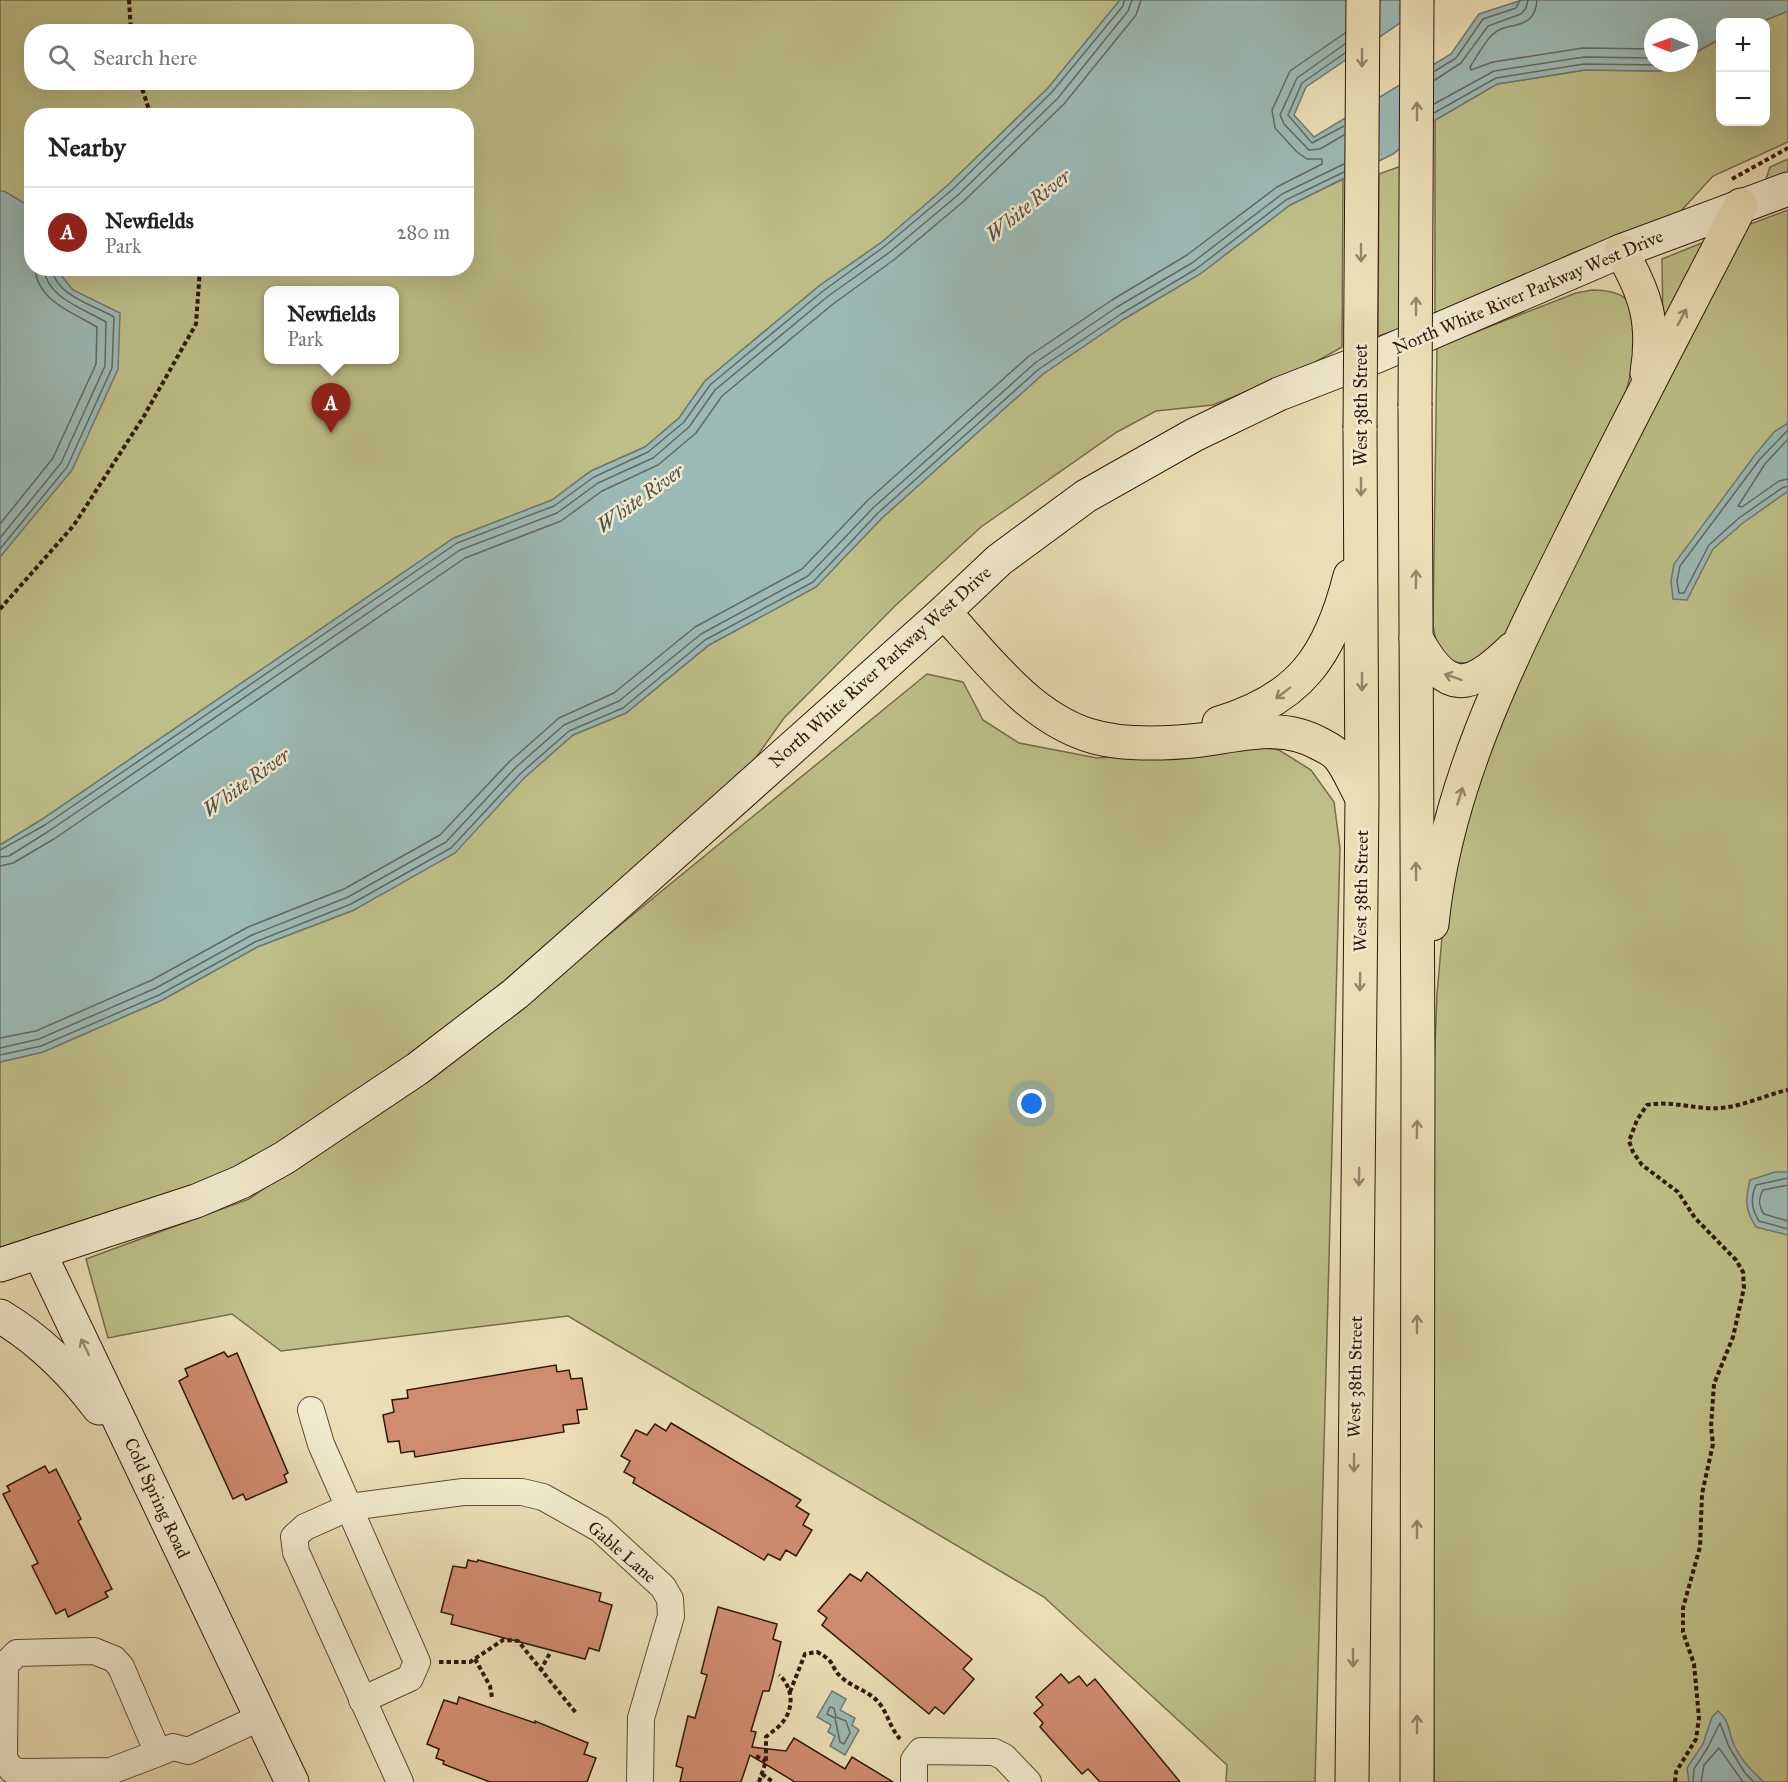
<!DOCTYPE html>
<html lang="en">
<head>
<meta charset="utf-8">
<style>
  body { margin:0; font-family:"IM FELL Great Primer",serif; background:#f2f2f2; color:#222 }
  .controls { position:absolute; right:18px; top:18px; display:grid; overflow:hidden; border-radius:12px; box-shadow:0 6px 24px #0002 }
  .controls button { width:54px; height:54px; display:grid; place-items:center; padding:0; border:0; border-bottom:2px solid #e0e0e0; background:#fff; color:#222; font:30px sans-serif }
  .compass { position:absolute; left:1644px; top:18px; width:54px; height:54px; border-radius:50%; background:#fff; box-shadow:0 6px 24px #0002; rotate:271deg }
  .you { position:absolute; left:1032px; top:1104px; width:21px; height:21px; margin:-15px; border:4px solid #fff; border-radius:50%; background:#1a73e8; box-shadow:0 0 0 9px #1a73e833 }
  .badge { display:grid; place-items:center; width:39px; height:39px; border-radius:50%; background:#8f2418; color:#fff; font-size:20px; font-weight:700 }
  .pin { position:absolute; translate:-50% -50px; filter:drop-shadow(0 2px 3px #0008) }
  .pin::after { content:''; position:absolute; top:32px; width:21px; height:18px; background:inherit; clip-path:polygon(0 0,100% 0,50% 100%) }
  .popup { position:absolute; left:264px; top:286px; width:135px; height:78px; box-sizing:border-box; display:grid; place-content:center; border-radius:12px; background:#fff; filter:drop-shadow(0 2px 4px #0005); font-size:20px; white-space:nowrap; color:#767676 }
  .popup b { font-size:22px; color:#222 }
  .popup::after { content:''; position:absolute; left:50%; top:100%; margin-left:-12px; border:12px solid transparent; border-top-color:#fff }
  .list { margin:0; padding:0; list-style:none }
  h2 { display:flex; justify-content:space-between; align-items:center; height:78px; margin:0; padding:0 24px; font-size:26px }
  h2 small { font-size:20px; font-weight:400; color:#767676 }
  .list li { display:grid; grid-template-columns:39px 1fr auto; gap:18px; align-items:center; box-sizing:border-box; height:90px; padding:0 24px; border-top:2px solid #e0e0e0 }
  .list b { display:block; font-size:22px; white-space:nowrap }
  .list p { margin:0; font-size:20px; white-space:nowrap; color:#767676 }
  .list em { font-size:20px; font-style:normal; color:#767676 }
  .icon { flex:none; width:33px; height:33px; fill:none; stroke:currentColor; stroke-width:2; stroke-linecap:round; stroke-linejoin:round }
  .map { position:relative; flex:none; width:1788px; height:1782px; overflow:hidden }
  .search { position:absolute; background:#fff; box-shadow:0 6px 24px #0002; left:24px; top:24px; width:450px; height:66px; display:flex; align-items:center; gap:15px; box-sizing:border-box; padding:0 21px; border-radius:24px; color:#767676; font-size:22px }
  .panel { position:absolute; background:#fff; box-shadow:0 6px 24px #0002; left:24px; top:108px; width:450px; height:168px; border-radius:24px }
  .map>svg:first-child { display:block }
</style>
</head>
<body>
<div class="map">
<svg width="1788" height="1782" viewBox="0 0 1788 1782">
  <rect width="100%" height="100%" fill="#ebdeb4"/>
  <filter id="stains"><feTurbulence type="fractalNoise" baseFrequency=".00333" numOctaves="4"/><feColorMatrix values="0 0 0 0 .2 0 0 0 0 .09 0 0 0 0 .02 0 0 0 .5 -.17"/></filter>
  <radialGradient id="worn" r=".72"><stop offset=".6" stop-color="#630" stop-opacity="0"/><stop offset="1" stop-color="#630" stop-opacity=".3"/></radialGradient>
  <g fill="#bebf88" stroke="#786b4a" stroke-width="1.5" fill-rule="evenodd">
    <path d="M0,0H1120L1048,88L948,185L882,242L819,286L705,381L679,418L645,447L591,471L552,500L454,538L41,820L0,845ZM32,32H466V82H32ZM32,116H466V268H32ZM268,290H394V360H268Z"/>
    <polygon points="1788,11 1788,142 1713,176 1679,213 1573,253 1435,318 1435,120 1497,84 1585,70 1660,71 1676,63 1689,63 1689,56 1720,39 1720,122 1766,122 1766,22 1761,22"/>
    <polygon points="1788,159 1788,176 1765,182 1770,167"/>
    <polygon points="1401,166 1400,329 1378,336 1379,174"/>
    <polygon points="1343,179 1342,347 1305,368 1213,405 1156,411 1117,432 981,527 896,605 784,718 750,766 466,1015 380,1081 238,1172 0,1255 0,1062 43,1052 162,1000 257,947 354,910 524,778 573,735 626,713 709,645 816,587 882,518 1043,374 1124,319 1200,274 1290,205"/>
    <polygon points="1788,210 1788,1782 1434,1782 1430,1175 1437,994 1446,892 1493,724 1745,226"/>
    <polygon points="1707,241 1663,329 1662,259"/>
    <path d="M1592,290C1603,290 1618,291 1627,300C1643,315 1631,376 1625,395L1496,653C1490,660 1483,660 1475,662C1446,667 1437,652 1433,625L1437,347L1576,293Z"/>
    <polygon points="927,674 963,682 983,720 1019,743 1097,758 1254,746 1279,750 1311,770 1334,802 1340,848 1315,1782 1226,1782 1227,1765 1044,1597 568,1316 281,1351 232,1314 108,1338 86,1259 249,1199 498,1025"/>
  </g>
  <g fill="#9bbab6" stroke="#717972" stroke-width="1.5">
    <polygon points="1120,0 1434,0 1306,87 1294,115 1314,137 1451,54 1479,14 1522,0 1788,0 1788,11 1761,22 1720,22 1720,39 1689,56 1689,27 1653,27 1653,63 1676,63 1660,71 1585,70 1497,84 1435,120 1393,154 1290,205 1200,274 1124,319 1043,374 882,518 816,587 709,645 626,713 573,735 524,778 455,853 354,910 257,947 162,1000 43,1052 0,1062 0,845 41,820 454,538 552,500 591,471 645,447 679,418 705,381 819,286 882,242 948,185 1048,88"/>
    <polygon points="0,191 4,191 31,207 32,268 56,269 73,290 120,313 118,369 72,470 0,557"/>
    <polygon points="1788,423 1788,491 1743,523 1713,549 1687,600 1673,599 1671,581 1674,564 1755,455 1774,432"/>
    <path d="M1775,1172H1788V1235L1756,1227C1745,1210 1745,1200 1750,1180Z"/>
    <polygon points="832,1691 846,1699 840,1710 855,1718 852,1725 859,1730 845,1755 830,1746 835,1736 828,1732 831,1725 817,1717"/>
    <path d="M1718,1711C1730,1721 1728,1731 1734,1745C1741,1760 1751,1771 1764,1782H1689L1687,1768L1703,1744L1712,1717Z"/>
  </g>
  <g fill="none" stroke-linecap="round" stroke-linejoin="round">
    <g stroke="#666861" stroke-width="1.5">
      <path d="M1537,0C1535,33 1506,20 1492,35C1483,44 1477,57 1470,67L1471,70L1493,62L1583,48L1653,49"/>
      <polyline points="1435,71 1456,58 1483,19 1516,8 1520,0"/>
      <polyline points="1435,80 1461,63 1488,26 1521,14 1526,8 1528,0"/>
      <polyline points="1434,104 1494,71 1584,57 1653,58"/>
      <polyline points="1434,113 1496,78 1584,64 1658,65 1663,63"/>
      <polyline points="1344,126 1312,143 1288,115 1302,83 1345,53"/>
      <polyline points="1344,135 1320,149 1309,150 1284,124 1280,115 1297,78 1345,44"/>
      <polyline points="1788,430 1760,459 1680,566 1677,581 1679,593 1684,593 1709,545 1739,518 1782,488 1788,486"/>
      <polyline points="1788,439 1765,464 1738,506 1742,507 1779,481 1788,479"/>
      <path d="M0,524L53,458L96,364L97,327C74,313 37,301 35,268"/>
      <path d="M0,538L61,463L105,366L106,322C85,309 46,298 44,268"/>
      <path d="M0,549L67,467L112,368L114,317C94,305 55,296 52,268"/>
      <polyline points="0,850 45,825 457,543 554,506 594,477 648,452 684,422 710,385 823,291 885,246 953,189 1052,92 1123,6 1124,0"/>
      <polyline points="0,857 9,856 49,831 460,550 557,513 598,483 653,458 689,427 715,390 827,297 890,252 958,195 1058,98 1128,11 1132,0"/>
      <polyline points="0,866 13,863 54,839 465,558 561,521 602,491 658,465 696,433 722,396 833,304 895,259 964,201 1064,104 1136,15 1141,0"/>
      <polyline points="0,1038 36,1031 152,980 248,927 344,889 440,835 509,762 559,718 614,693 695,627 802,569 867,501 1029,356 1112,300 1187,255 1277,187 1322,164 1322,159 1307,159 1297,152 1275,128 1272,110 1290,71 1345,33"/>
      <polyline points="0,1048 39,1039 156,988 252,935 348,897 446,842 515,768 564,725 619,701 701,634 808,576 873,508 1035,363 1117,307 1192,263 1282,194 1344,164"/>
      <polyline points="0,1055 41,1046 159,995 255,942 351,904 451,848 520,774 569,731 623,708 705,640 813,582 878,513 1039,369 1121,314 1196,269 1286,200 1344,172"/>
      <path d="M1788,1178L1756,1185C1750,1198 1751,1209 1759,1221L1788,1229"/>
      <path d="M1788,1185L1763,1190C1758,1198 1759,1207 1764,1214L1788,1221"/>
      <polygon points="830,1707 834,1708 836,1717 846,1721 850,1733 844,1744 840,1742 835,1718 827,1714"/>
      <polyline points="1693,1782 1694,1769 1708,1747 1720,1723 1729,1747 1745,1773 1754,1782"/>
      <polyline points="1701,1782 1704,1765 1719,1748 1743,1782"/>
    </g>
  </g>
  <g fill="#d08c6f" stroke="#31170c" stroke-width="1.5">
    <polygon points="224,1352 228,1357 237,1353 288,1473 284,1475 287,1482 246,1500 243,1494 233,1499 179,1381 188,1376 185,1369"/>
    <polygon points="556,1365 557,1372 569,1370 571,1379 582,1378 587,1409 577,1410 579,1423 563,1425 564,1432 415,1457 414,1451 401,1453 399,1441 388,1442 383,1415 394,1412 392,1400 408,1398 407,1390"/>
    <polygon points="671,1423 801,1500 796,1506 809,1514 803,1525 812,1530 796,1556 786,1550 780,1560 768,1554 764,1560 633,1483 635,1478 624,1472 630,1461 621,1456 636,1430 647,1435 655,1424 666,1431"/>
    <polygon points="45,1466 49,1473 56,1469 81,1519 78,1521 112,1589 105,1592 108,1597 68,1617 65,1609 56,1614 32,1566 38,1563 3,1494 10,1491 7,1486"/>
    <polygon points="468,1560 477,1562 478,1560 601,1593 599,1601 612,1605 599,1651 589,1648 585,1659 451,1624 453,1615 441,1612 453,1566 466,1568"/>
    <polygon points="867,1572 972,1659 963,1669 974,1679 944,1714 935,1707 929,1714 822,1625 827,1618 818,1611 850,1574 861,1581"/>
    <polygon points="718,1607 777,1624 773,1639 781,1642 772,1680 769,1691 763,1691 751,1731 756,1732 752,1747 786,1751 794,1738 845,1769 852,1757 893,1782 795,1782 750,1755 741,1782 680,1782 683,1768 676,1766 688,1716 695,1718 707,1675 701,1673"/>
    <polygon points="1061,1674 1069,1683 1079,1676 1087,1686 1095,1679 1180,1782 1100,1782 1088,1769 1082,1774 1040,1727 1043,1723 1034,1713 1043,1705 1036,1697"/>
    <polygon points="459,1697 535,1723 535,1721 588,1743 584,1754 596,1758 587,1782 490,1782 443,1764 444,1761 436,1758 439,1749 427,1744 444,1700 457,1704"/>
  </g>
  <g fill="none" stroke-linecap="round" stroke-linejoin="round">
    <defs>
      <g id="street">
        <polyline points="311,1410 321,1444 417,1662 410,1678 362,1700"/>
        <polygon points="94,1651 114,1659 121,1667 158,1753 111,1771 21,1772 12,1770 4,1759 5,1665 17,1653"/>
        <polyline points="158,1753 173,1747 188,1751 261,1717"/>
        <polyline points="400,1782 296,1552 294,1537 305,1527 350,1507 463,1492 522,1492 543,1497 600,1529 663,1587 670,1599 671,1616 641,1718 640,1782"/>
        <polyline points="914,1782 914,1760 921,1751 994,1752 1004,1757 1028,1782"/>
      </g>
      <g id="secondary">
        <polyline points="39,1252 292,1782"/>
        <polyline points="0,1265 196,1201 241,1182 284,1158 417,1069 515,994 623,899 944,612 999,560 1086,496 1194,435 1279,394 1377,356 1621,251 1788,189"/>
        <path d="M0,1316C40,1340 72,1372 99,1408"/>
      </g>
      <g id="primary">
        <path d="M1621,251C1646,294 1655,323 1647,373"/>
        <polyline points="1415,406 1418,1061 1417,1782"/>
        <path d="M944,612C986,657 1027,715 1088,735C1122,746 1165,744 1201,740C1242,735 1282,722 1320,744C1326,747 1335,752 1339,757C1348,768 1354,784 1361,796"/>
        <path d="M1416,638C1447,695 1469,691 1512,649"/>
        <path d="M1219,723C1300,699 1330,656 1350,576"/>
        <path d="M1432,924C1445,791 1506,667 1565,549C1622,433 1682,319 1741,205"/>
        <polyline points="1352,1782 1362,798 1360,428"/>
      </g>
    </defs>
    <use href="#street" stroke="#604936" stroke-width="28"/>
    <use href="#secondary" stroke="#31170c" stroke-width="35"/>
    <use href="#primary" stroke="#31170c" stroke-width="35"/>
    <g stroke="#31170c" stroke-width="4" stroke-dasharray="4.5 3" stroke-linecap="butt">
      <polyline points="129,0 131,32"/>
      <polyline points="140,82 151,116"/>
      <polyline points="1732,179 1788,148"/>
      <polyline points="0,609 74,525 144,416 196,324 200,268"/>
      <polyline points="475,1659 490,1686 492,1697"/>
      <polyline points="439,1662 470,1662 503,1640 518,1641 576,1713"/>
      <polyline points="540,1671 550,1653"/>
      <path d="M790,1692L805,1654L817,1652C837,1662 830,1667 841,1677C854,1689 872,1691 882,1707C889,1718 891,1729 900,1739"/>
      <polyline points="756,1756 766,1761"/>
      <polyline points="762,1774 773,1782"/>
      <path d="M759,1782L766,1761V1737C771,1732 777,1729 781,1724C795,1709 793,1687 779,1675"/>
      <path d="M1675,1782L1676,1772L1696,1739L1699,1718L1694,1664L1683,1632V1608L1700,1547L1702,1494L1713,1444L1711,1427L1714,1384L1733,1337L1744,1288L1743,1272L1736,1260L1695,1218L1678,1192L1642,1165L1633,1152L1629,1141L1637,1120L1647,1105C1672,1100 1696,1110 1721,1108C1744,1106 1765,1095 1788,1090"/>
    </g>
    <use href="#street" stroke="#f2eace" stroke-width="26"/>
    <use href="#secondary" stroke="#f2eace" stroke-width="33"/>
    <use href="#primary" stroke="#ebdeb4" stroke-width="33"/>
    <defs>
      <g id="primary-bridge">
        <polyline points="1415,406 1417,0"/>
        <polyline points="1360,428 1363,0"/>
      </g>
    </defs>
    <use href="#primary-bridge" stroke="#31170c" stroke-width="35" stroke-linecap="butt"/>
    <use href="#primary-bridge" stroke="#ebdeb4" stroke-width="33"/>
  </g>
  <defs><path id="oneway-shaft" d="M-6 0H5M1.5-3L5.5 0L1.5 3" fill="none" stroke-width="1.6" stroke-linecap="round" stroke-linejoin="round" transform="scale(1.5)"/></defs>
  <g stroke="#978468">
    <use href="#oneway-shaft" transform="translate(1362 58) rotate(90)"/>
    <use href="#oneway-shaft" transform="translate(1417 111) rotate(-90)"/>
    <use href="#oneway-shaft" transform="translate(1361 253) rotate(90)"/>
    <use href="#oneway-shaft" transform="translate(1416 306) rotate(-90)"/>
    <use href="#oneway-shaft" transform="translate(1682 317) rotate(-62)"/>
    <use href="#oneway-shaft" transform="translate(1361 487) rotate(90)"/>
    <use href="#oneway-shaft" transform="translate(1416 579) rotate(-89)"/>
    <use href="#oneway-shaft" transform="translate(1453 677) rotate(-162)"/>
    <use href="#oneway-shaft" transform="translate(1362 682) rotate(90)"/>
    <use href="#oneway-shaft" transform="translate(1283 693) rotate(143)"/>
    <use href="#oneway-shaft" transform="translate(1460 796) rotate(-73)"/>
    <use href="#oneway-shaft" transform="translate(1416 871) rotate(-91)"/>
    <use href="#oneway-shaft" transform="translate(1360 982) rotate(91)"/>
    <use href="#oneway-shaft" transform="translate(1417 1129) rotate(-89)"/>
    <use href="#oneway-shaft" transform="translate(1359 1177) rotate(91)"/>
    <use href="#oneway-shaft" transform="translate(1417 1324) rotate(-90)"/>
    <use href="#oneway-shaft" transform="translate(1354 1463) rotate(90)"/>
    <use href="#oneway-shaft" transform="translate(1417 1529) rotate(-90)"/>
    <use href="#oneway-shaft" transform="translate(1353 1658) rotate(90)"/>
    <use href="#oneway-shaft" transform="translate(1417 1724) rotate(-90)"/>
  </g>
  <use stroke="#9b8b77" href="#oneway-shaft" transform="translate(85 1347) rotate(-116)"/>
  <g text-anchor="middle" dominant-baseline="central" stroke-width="5" stroke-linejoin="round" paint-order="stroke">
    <g font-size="18" fill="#31170c" stroke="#f2eace">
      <text transform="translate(1528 292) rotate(-23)">North White River Parkway West Drive</text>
      <text transform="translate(1361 405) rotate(-90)">West 38th Street</text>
      <text transform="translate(880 667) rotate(-42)">North White River Parkway West Drive</text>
      <text transform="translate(1361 891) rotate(-89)">West 38th Street</text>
      <text transform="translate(1355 1377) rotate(-89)">West 38th Street</text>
      <text transform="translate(157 1498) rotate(65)">Cold Spring Road</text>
      <text transform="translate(622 1552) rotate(41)">Gable Lane</text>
    </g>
    <g font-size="20" font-style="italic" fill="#565048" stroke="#f2eace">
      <text transform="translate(1028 205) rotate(-39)">White River</text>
      <text transform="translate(640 498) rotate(-36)">White River</text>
      <text transform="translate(246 782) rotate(-36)">White River</text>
    </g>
  </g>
  <rect width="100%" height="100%" filter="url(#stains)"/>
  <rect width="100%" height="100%" fill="url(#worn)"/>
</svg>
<div class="controls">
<button>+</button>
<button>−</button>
</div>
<svg class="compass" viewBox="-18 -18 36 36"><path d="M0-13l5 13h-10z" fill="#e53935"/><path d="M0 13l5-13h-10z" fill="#767676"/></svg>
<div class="you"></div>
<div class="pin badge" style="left:331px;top:433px">A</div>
<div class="popup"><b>Newfields</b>Park</div>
<div class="search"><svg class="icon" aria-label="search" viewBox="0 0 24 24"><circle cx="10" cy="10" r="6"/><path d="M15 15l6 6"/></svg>Search here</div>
<section class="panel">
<h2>Nearby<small></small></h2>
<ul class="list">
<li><span class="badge">A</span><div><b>Newfields</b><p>Park</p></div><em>280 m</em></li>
</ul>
</section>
</div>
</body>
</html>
